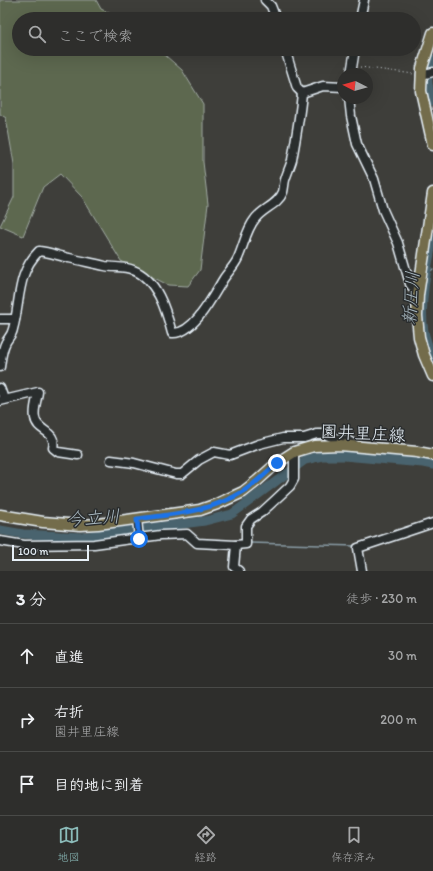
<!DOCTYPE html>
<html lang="ja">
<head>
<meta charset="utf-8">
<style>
  body { margin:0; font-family:Itim,"Klee One",sans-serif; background:#3a3a38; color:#f1f3f6 }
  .compass { position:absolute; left:337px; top:68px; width:36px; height:36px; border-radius:50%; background:#2e2e2c; box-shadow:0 4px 16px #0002; rotate:276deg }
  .scale { position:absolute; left:12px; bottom:10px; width:77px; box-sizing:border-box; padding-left:4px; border:2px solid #e8f1f8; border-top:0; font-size:11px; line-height:14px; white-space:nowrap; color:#e8f1f8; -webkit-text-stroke:3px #2a2d2e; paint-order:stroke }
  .stop { position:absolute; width:12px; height:12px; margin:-9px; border:3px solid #1a73e8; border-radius:50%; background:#fff }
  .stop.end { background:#1a73e8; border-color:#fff; box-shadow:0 1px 4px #0008 }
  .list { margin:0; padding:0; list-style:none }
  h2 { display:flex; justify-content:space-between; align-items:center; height:52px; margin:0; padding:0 16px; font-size:17px }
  h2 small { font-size:13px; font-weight:400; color:#a7a8a9 }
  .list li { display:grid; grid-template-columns:26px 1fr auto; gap:12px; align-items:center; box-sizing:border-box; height:64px; padding:0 16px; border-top:1px solid #494a48 }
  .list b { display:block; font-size:15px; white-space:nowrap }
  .list p { margin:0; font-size:13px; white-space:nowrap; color:#a7a8a9 }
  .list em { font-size:13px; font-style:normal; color:#a7a8a9 }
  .icon { flex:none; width:22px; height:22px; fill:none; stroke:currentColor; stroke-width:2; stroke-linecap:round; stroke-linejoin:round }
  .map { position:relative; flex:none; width:433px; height:571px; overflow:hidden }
  .search { position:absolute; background:#2e2e2c; box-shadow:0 4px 16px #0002; left:12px; right:12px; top:12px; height:44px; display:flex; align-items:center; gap:10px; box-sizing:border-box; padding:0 14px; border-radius:22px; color:#a7a8a9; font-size:15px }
  .sheet { height:244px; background:#2e2e2c }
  nav { display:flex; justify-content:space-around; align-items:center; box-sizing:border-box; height:56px; border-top:1px solid #494a48; background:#2e2e2c; font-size:11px; color:#a7a8a9 }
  nav a { display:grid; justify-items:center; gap:2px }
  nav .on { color:#8bbbb9 }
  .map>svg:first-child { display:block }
</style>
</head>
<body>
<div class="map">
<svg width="433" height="571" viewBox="0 0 433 571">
  <rect width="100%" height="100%" fill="#3e3e3a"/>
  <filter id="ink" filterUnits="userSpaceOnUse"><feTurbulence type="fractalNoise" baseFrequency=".025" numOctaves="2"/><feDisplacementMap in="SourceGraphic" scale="8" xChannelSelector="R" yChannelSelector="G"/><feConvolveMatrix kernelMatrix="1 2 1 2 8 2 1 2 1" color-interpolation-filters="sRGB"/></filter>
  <g filter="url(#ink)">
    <polygon fill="#5d674f" stroke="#a2aca4" points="0,0 96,0 101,9 121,19 19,19 19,49 158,49 182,70 203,104 203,162 208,204 200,270 188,286 168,285 121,261 82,197 60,174 43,187 23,236 0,226 14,197 14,164 6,118 0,114"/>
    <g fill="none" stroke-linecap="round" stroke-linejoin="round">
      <g stroke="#899ca5" stroke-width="1.5">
        <polyline points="427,274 433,269"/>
        <polyline points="250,543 356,546"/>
      </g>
      <g stroke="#4a646e" stroke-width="9">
        <path d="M433,59C426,81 426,80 433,102"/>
        <path d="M433,239C427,267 419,304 424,332C426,341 430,351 433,359"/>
        <polyline points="0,530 23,534 81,537 205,521 232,514 305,460 322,456 344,456 423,463 433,465"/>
      </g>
      <defs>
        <g id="minor">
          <polyline points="265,0 271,6 276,19"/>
          <polyline points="360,19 364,0"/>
          <polyline points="285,49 297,88 302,93"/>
          <polyline points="351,74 355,49"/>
          <polyline points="421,75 433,72"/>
          <polyline points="302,93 323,86 343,87"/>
          <polyline points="349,98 351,116 357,144 374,179 383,210 398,243 410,284 418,295"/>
          <polyline points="0,319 15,319"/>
          <path d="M0,367C1,359 2,349 6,342C8,338 12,335 13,329C21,301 16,274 39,251C49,252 59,256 69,258C81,261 93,263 105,266C114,268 124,266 133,270C157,279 166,310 172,333C194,335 214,294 224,278C229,271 235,265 238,258C244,245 246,230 255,219C263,208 278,205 283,192C284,188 284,184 285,180C287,173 290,167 292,160C296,138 300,115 302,93"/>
          <polyline points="0,388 4,399"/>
          <path d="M0,401L38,392C37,400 33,410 35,418C37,432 57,430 53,448L58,452L78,455"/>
          <polyline points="111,460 134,463 176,474 182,474 199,460 214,452 230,455 259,444 283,438 304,438 317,434 324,434 334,438 347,440 357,446"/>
          <polyline points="137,519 139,539"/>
          <polyline points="0,541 24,545 94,544 161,535 187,534 197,543 236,545 246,544 246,526 251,519 262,512 275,500 290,486 294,479 294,452"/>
          <polyline points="236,545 234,567 239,571"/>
          <polyline points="362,571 358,548 433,523"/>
        </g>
        <g id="major">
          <polyline points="433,33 422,68 421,91 433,145"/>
          <polyline points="433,193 418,295 417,316 419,337 424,355 433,376"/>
          <polyline points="0,515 43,522 80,525 98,524 200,510 217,504 243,492 257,481 277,463 294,452 314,446 340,445 417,452 433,455"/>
        </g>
      </defs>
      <use href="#minor" stroke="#e8f1f8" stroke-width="11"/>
      <use href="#major" stroke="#e8f1f8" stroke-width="13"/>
      <polyline stroke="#e8f1f8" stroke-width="1" stroke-dasharray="1 3" stroke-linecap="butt" points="360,67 414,74"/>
      <use href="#minor" stroke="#2a2d2e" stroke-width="8"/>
      <use href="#major" stroke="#736c4b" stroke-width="10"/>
    </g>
  </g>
  <g fill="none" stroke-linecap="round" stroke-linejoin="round" filter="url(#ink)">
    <path stroke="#1a73e8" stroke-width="5" d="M139,539L137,519C174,514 211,512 244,491C256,483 266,473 277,463"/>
  </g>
  <g text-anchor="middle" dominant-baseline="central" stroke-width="3" stroke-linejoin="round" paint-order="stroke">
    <g font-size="17" fill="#e8f1f8" stroke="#2a2d2e">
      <text transform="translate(363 433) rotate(3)">園井里庄線</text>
    </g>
    <g font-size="18" font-style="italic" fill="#a9b9c1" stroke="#2a2d2e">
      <text transform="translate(411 298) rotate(-86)">新圧川</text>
      <text transform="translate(93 518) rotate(-4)">今立川</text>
    </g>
  </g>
</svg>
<svg class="compass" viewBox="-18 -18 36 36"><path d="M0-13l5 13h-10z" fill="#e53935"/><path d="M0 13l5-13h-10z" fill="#a7a8a9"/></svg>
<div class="scale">100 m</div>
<div class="stop" style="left:139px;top:539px"></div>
<div class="stop end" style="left:277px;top:463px"></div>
<div class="search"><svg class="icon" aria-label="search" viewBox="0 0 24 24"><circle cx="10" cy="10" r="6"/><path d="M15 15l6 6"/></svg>ここで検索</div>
</div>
<section class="sheet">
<h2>3 分<small>徒歩 · 230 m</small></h2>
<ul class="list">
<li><svg class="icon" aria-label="ahead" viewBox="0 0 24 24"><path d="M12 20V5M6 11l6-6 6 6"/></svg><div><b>直進</b></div><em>30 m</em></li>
<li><svg class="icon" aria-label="right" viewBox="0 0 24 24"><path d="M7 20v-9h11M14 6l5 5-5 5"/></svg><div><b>右折</b><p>園井里庄線</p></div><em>200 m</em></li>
<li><svg class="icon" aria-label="arrive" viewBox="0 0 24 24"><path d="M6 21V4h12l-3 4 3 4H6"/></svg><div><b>目的地に到着</b></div></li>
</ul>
</section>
<nav>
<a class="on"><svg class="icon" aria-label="map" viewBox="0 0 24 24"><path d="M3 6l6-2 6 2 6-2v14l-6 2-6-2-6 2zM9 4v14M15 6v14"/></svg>地図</a>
<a><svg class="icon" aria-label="directions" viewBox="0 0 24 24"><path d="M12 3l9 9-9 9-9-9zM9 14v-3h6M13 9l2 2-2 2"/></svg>経路</a>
<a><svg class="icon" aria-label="saved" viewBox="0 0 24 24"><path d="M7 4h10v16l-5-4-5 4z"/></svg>保存済み</a>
</nav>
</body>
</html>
